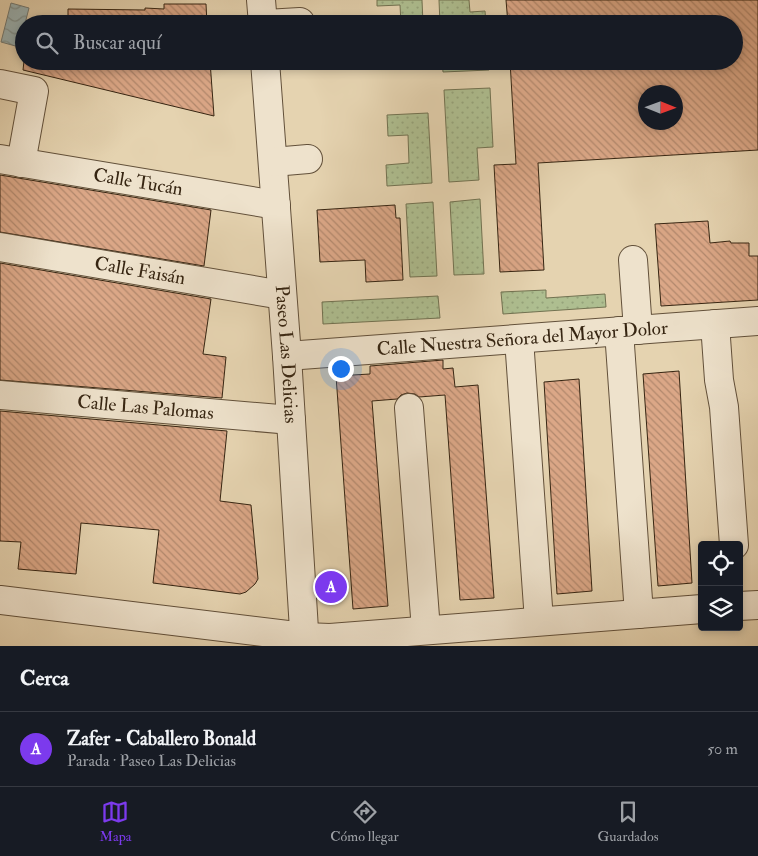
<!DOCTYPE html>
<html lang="es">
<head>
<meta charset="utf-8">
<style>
  body { margin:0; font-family:"IM FELL Double Pica",serif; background:#20242c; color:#f1f3f6 }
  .controls { position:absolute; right:15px; bottom:15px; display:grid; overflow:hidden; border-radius:5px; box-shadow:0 2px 8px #0003 }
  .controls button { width:45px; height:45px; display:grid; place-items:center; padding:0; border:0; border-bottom:1px solid #363941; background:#171b24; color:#f1f3f6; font:25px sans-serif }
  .compass { position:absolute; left:638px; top:85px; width:45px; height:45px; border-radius:50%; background:#171b24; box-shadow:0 2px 8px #0003; rotate:91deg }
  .you { position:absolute; left:340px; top:368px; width:18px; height:18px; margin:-12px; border:4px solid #fff; border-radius:50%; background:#1a73e8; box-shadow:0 0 0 8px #1a73e833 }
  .badge { display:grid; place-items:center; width:32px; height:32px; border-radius:50%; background:#7c3aed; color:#fff; font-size:16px; font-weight:700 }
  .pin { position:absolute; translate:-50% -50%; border:2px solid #fff; box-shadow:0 1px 5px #0006 }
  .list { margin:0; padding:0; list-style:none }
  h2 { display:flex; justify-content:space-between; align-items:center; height:65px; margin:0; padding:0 20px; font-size:21px }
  h2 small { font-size:16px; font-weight:400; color:#9ea1a6 }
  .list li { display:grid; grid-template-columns:32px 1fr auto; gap:15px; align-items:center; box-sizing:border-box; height:75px; padding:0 20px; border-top:1px solid #363941 }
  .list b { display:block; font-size:19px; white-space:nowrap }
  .list p { margin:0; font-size:16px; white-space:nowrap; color:#9ea1a6 }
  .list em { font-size:16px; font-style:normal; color:#9ea1a6 }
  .icon { flex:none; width:28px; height:28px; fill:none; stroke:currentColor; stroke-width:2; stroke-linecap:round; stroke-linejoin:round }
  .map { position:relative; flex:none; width:758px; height:646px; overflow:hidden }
  .search { position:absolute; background:#171b24; box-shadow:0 2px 8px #0003; left:15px; right:15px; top:15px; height:55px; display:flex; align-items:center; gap:12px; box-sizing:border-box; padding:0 18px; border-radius:28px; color:#9ea1a6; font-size:19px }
  .sheet { height:140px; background:#171b24 }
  nav { display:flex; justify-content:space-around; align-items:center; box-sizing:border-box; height:70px; border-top:1px solid #363941; background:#171b24; font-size:14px; color:#9ea1a6 }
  nav a { display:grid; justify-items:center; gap:2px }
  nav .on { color:#7c3aed }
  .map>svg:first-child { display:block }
</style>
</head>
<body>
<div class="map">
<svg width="758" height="646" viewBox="0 0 758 646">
  <defs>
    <pattern id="park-dots" width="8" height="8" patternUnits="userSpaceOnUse" patternTransform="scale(1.25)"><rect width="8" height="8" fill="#aebe90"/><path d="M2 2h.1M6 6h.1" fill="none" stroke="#96a37b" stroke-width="1.8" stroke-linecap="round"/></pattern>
    <pattern id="water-waves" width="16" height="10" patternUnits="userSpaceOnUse" patternTransform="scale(1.25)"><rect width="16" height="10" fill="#9bb5b7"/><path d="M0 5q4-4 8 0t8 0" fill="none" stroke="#7f9393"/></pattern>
    <pattern id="building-back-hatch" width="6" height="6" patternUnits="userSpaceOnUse" patternTransform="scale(1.25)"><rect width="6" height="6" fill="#dba787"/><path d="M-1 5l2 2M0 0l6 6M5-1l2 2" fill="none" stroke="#b2886d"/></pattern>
  </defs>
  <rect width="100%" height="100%" fill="#e5d3b0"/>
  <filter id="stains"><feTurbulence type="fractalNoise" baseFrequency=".004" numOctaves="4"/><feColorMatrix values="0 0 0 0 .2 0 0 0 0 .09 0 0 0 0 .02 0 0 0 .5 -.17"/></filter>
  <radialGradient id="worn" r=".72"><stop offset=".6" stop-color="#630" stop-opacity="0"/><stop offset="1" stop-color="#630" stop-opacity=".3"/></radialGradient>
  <g fill="url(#park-dots)" stroke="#727251">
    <polygon points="377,0 422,0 423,24 401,24 400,5 377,6"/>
    <polygon points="439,0 469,0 470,12 485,11 486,24 440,24"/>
    <polygon points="442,61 488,61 489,70 443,72"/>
    <polygon points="490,88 493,147 477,148 479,180 449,182 444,90"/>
    <polygon points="428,113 432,183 387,186 386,165 409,163 408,135 388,136 387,115"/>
    <polygon points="480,199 484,274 454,275 450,202"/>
    <polygon points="433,202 437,276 410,277 406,204"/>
    <polygon points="546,290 546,298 605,294 606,307 503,314 501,292"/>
    <polygon points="438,296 440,318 323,324 322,302"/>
  </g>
  <polygon fill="url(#water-waves)" stroke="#737b75" points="11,3 29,8 19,47 1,42"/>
  <g fill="url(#building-back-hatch)" stroke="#362512" fill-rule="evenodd">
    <path d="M506,0H758V150L538,163L544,270L500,272L494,165L516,164L510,61H734V24H508ZM646,92H676V122H646Z"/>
    <polygon points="164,4 206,4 207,24 68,24 68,9 145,10 145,8 164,9"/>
    <polygon points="24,61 210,61 214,116 23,70"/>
    <polygon points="0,175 211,210 204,266 0,232"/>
    <polygon points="395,205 396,218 400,218 403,280 366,282 365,260 320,262 317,210"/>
    <polygon points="708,221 710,243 730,241 731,243 749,243 749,256 758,256 758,300 661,306 655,224"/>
    <polygon points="0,263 211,299 203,354 226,357 222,398 0,380"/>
    <polygon points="443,360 443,369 453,368 455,387 478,385 494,598 460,600 445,395 419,397 415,394 407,393 401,395 397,399 372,401 388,606 353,609 336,376 370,374 370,366"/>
    <polygon points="679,371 692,583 658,586 643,374"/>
    <polygon points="579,379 592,591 557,594 544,382"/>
    <polygon points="0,411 227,431 220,501 251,505 258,579 255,584 246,592 240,594 153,583 159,530 81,523 76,574 18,569 21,542 0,541"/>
  </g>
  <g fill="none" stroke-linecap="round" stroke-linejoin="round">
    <defs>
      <g id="minor">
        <polyline points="261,0 263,24"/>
        <polyline points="266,24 300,22"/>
        <path id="s1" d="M265,61L287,356L305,646"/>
        <polyline points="0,84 34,91 21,163"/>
        <path id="s2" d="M0,159L276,205"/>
        <polyline points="273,162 308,159"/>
        <path id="s3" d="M0,247L282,295"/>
        <polyline points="633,260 638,330"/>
        <polyline points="715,324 719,380 724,407 734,545"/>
        <polyline points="619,331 639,614"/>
        <polyline points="519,339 539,621"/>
        <path id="s4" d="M287,356L758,321"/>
        <path id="s5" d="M0,395L291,420"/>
        <polyline points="409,408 426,630"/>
        <polyline points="0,600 304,637 330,638 702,609"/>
        <polyline points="739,606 758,605"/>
      </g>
    </defs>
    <use href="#minor" stroke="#62503a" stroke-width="30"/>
    <use href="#minor" stroke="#eee2cc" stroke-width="28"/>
  </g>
  <g text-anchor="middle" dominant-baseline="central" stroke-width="4" stroke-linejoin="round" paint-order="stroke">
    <g font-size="19" fill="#362512" stroke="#eee2cc">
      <text stroke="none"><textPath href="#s2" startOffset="140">Calle Tucán</textPath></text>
      <text stroke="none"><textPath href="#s3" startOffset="142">Calle Faisán</textPath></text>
      <text stroke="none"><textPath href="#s4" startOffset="236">Calle Nuestra Señora del Mayor Dolor</textPath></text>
      <text stroke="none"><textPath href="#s1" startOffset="294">Paseo Las Delicias</textPath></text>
      <text stroke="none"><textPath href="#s5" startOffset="146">Calle Las Palomas</textPath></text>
    </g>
  </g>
  <rect width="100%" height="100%" filter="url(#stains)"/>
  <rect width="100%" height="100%" fill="url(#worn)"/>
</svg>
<div class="controls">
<button><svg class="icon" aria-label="locate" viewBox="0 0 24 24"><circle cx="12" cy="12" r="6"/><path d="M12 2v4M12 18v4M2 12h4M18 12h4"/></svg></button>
<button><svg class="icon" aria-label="layers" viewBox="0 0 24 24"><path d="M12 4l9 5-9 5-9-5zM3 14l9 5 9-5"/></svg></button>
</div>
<svg class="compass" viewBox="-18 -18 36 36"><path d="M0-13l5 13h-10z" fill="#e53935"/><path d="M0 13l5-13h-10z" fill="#9ea1a6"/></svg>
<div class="you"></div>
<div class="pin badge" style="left:331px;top:587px">A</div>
<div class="search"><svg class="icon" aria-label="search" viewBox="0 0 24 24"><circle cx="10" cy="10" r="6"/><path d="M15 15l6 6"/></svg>Buscar aquí</div>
</div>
<section class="sheet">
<h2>Cerca<small></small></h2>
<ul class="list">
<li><span class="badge">A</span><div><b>Zafer - Caballero Bonald</b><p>Parada · Paseo Las Delicias</p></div><em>50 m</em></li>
</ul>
</section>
<nav>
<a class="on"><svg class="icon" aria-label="map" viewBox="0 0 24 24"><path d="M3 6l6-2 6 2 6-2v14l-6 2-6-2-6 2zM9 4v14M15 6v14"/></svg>Mapa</a>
<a><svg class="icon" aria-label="directions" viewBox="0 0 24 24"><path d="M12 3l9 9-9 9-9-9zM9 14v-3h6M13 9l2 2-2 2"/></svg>Cómo llegar</a>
<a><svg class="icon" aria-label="saved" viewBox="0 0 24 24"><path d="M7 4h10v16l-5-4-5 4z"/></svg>Guardados</a>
</nav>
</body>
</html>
